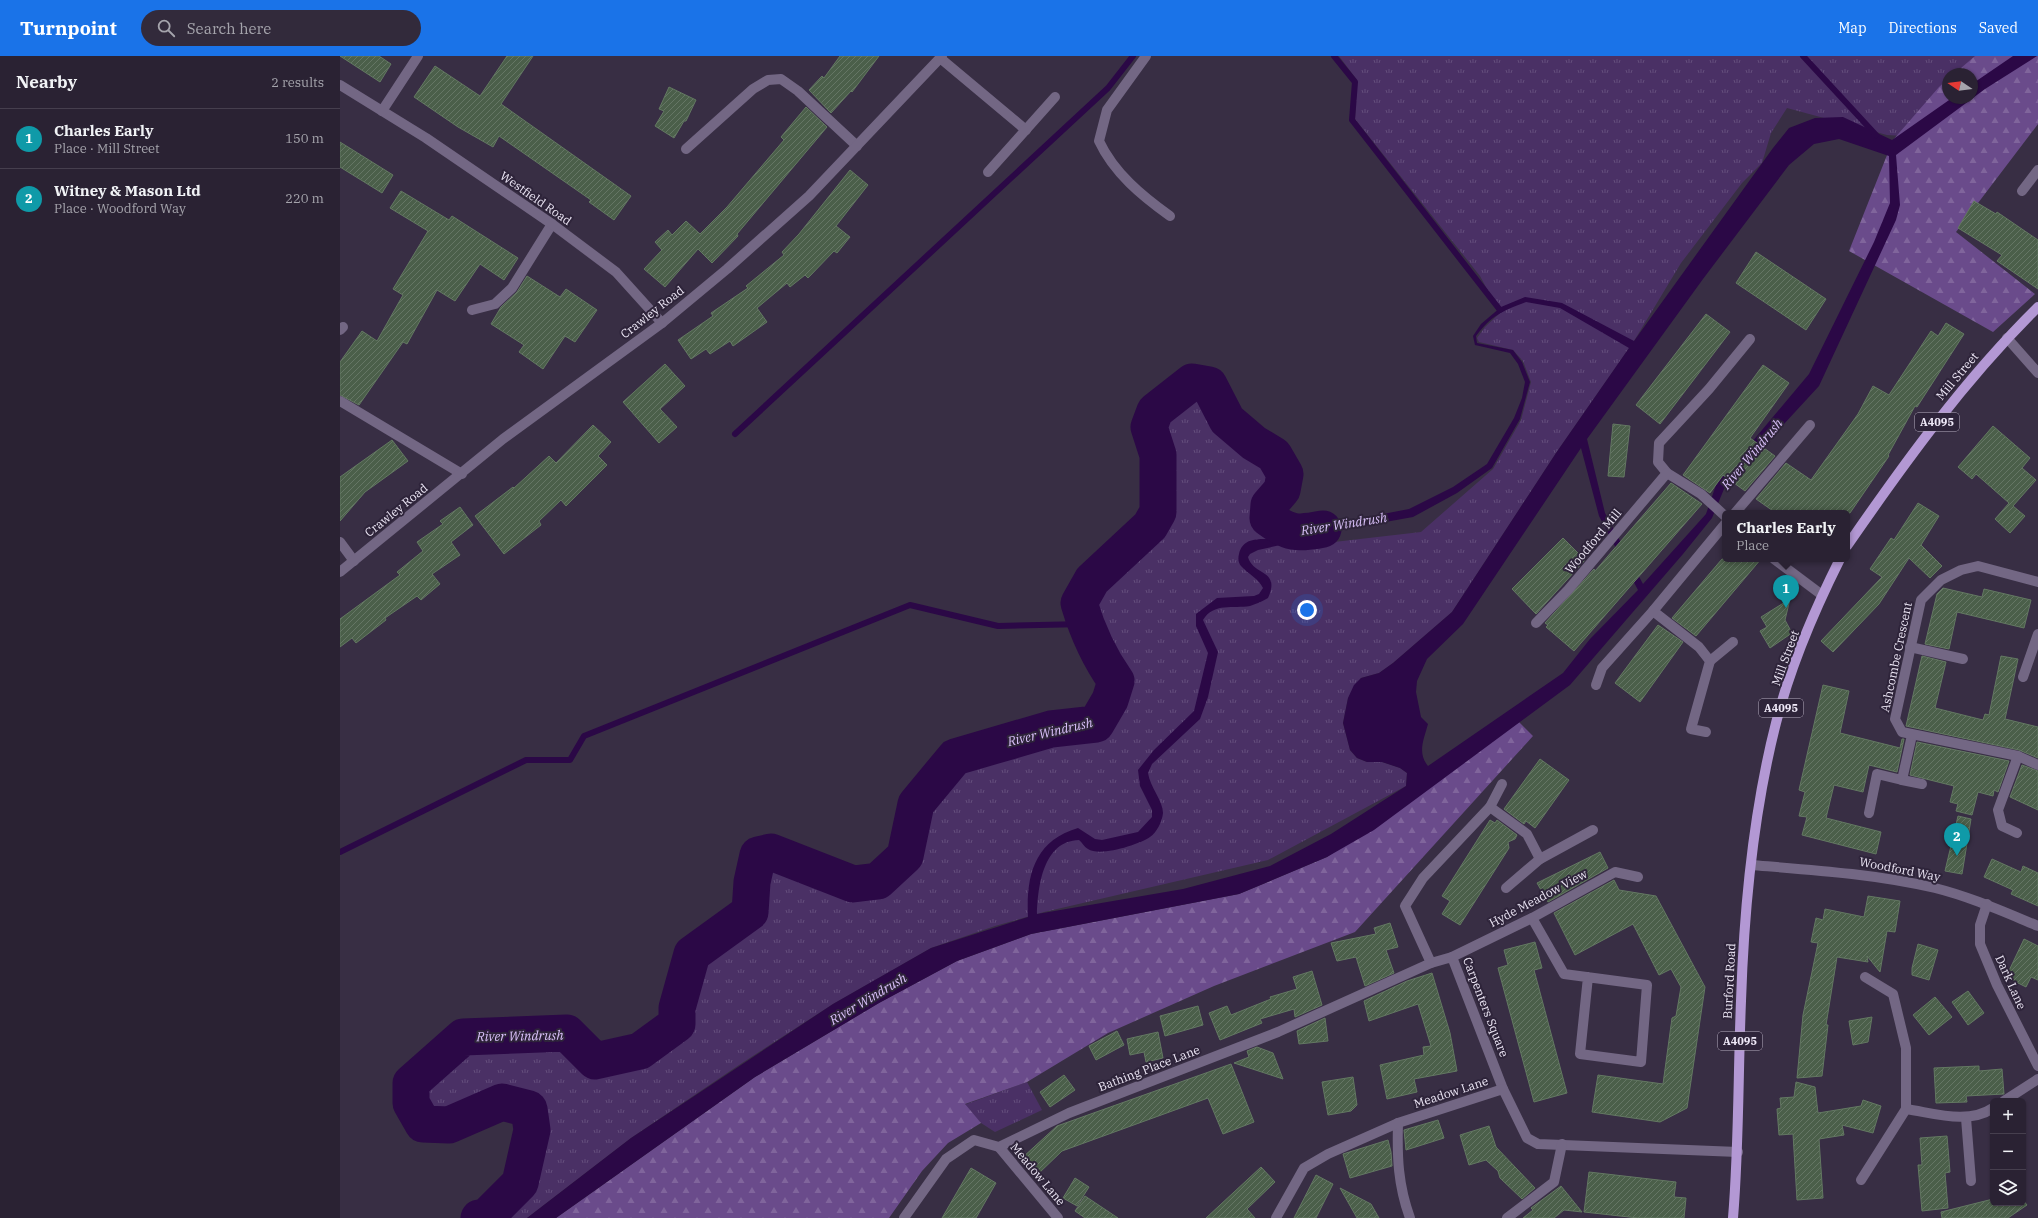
<!DOCTYPE html>
<html lang="en">
<head>
<meta charset="utf-8">
<style>
  body { margin:0; font-family:"IBM Plex Serif",serif; background:#322a3b; color:#f1f3f6 }
  .controls { position:absolute; right:12px; bottom:12px; display:grid; overflow:hidden; border-radius:6px; box-shadow:0 1px 3px #0004 }
  .controls button { width:36px; height:36px; display:grid; place-items:center; padding:0; border:0; border-bottom:1px solid #463f4e; background:#2a2233; color:#f1f3f6; font:20px sans-serif }
  .compass { position:absolute; left:1602px; top:12px; width:36px; height:36px; border-radius:50%; background:#2a2233; box-shadow:0 1px 3px #0004; rotate:283deg }
  .you { position:absolute; left:967px; top:554px; width:14px; height:14px; margin:-10px; border:3px solid #fff; border-radius:50%; background:#1a73e8; box-shadow:0 0 0 6px #1a73e833 }
  .badge { display:grid; place-items:center; width:26px; height:26px; border-radius:50%; background:#1a73e8; color:#fff; font-size:13px; font-weight:700 }
  .pin { position:absolute; translate:-50% -33px; filter:drop-shadow(0 1px 2px #0008) }
  .pin::after { content:''; position:absolute; top:21px; width:14px; height:12px; background:inherit; clip-path:polygon(0 0,100% 0,50% 100%) }
  .popup { position:absolute; left:1382px; top:454px; width:128px; height:52px; box-sizing:border-box; display:grid; place-content:center; border-radius:6px; background:#2a2233; filter:drop-shadow(0 1px 3px #0005); font-size:13px; white-space:nowrap; color:#a5a4ac }
  .popup b { font-size:15px; color:#f1f3f6 }
  .popup::after { content:''; position:absolute; left:50%; top:100%; margin-left:-8px; border:8px solid transparent; border-top-color:#2a2233 }
  .list { margin:0; padding:0; list-style:none }
  h2 { display:flex; justify-content:space-between; align-items:center; height:52px; margin:0; padding:0 16px; font-size:17px }
  h2 small { font-size:13px; font-weight:400; color:#a5a4ac }
  .list li { display:grid; grid-template-columns:26px 1fr auto; gap:12px; align-items:center; box-sizing:border-box; height:60px; padding:0 16px; border-top:1px solid #463f4e }
  .list b { display:block; font-size:15px; white-space:nowrap }
  .list p { margin:0; font-size:13px; white-space:nowrap; color:#a5a4ac }
  .list em { font-size:13px; font-style:normal; color:#a5a4ac }
  .icon { flex:none; width:22px; height:22px; fill:none; stroke:currentColor; stroke-width:2; stroke-linecap:round; stroke-linejoin:round }
  .map { position:relative; flex:none; width:1698px; height:1162px; overflow:hidden }
  header { display:flex; align-items:center; gap:24px; box-sizing:border-box; height:56px; padding:0 20px; background:#1a73e8; color:#fff }
  header strong { font-size:19px }
  nav { display:flex; gap:22px; margin-inline-start:auto; font-size:14px }
  .search { width:280px; height:36px; background:#322a3b; display:flex; align-items:center; gap:10px; box-sizing:border-box; padding:0 14px; border-radius:22px; color:#a5a4ac; font-size:15px }
  main { display:flex }
  aside { flex:1; background:#2a2233 }
  .map>svg:first-child { display:block }
</style>
</head>
<body>
<header>
<strong>Turnpoint</strong>
<div class="search"><svg class="icon" aria-label="search" viewBox="0 0 24 24"><circle cx="10" cy="10" r="6"/><path d="M15 15l6 6"/></svg>Search here</div>
<nav><a>Map</a><a>Directions</a><a>Saved</a></nav>
</header>
<main>
<aside>
<h2>Nearby<small>2 results</small></h2>
<ul class="list">
<li><span class="badge" style="background:#0f9aa8">1</span><div><b>Charles Early</b><p>Place · Mill Street</p></div><em>150 m</em></li>
<li><span class="badge" style="background:#0f9aa8">2</span><div><b>Witney &amp; Mason Ltd</b><p>Place · Woodford Way</p></div><em>220 m</em></li>
</ul>
</aside>
<div class="map">
<svg width="1698" height="1162" viewBox="0 0 1698 1162">
  <defs>
    <pattern id="grass-tufts" width="24" height="20" patternUnits="userSpaceOnUse"><rect width="24" height="20" fill="#4a3065"/><path d="M3 7l-1-3M5 7V3M7 7l1-3M15 17l-1-3M17 17v-4M19 17l1-3" fill="none" stroke="#644e7c"/></pattern>
    <pattern id="forest-firs" width="22" height="20" patternUnits="userSpaceOnUse"><rect width="22" height="20" fill="#6a4b8b"/><path d="M5 1l3.5 6h-7zM16 11l3.5 6h-7z" fill="#80659c"/></pattern>
    <pattern id="building-hatch" width="6" height="6" patternUnits="userSpaceOnUse"><rect width="6" height="6" fill="#4b5f4a"/><path d="M-1 1l2-2M0 6l6-6M5 7l2-2" fill="none" stroke="#657665"/></pattern>
  </defs>
  <rect width="100%" height="100%" fill="#382e44"/>
  <g fill="url(#grass-tufts)">
    <polygon points="999,0 1665,0 1632,18 1608,18 1608,42 1579,81 1547,79 1447,52 1431,77 1422,107 1402,127 1341,207 1294,285 1216,397 1112,556 1053,607 1039,617 1021,622 1008,642 1003,667 1010,694 1017,702 1027,706 1042,706 1060,712 1067,717 1066,730 928,804 704,856 655,870 591,892 493,948 399,1009 291,1082 187,1162 157,1162 187,1133 202,1078 197,1047 167,1036 108,1060 88,1059 79,1044 79,1031 126,991 223,986 254,1013 302,1006 346,973 362,902 417,864 427,806 514,837 542,834 573,807 587,753 619,709 762,677 789,621 750,547 761,529 815,480 828,462 831,395 823,361 853,337 862,339 882,374 928,407 936,421 920,449 920,466 933,475 968,489 1081,476 1153,413 1181,364 1191,326 1183,305 1173,294 1139,286 1137,282 1145,271 1160,257 1140,220 1015,63 1017,24"/>
    <polygon points="687,1026 702,1054 655,1076 641,1067 624,1049"/>
  </g>
  <g fill="url(#forest-firs)">
    <polygon points="1635,0 1698,0 1698,68 1616,176 1695,238 1653,276 1509,195 1553,84 1599,31 1608,23 1608,42 1632,42 1632,18 1614,18"/>
    <polygon points="1179,666 1193,680 1015,876 874,930 768,977 687,1026 625,1048 641,1067 608,1087 582,1115 549,1162 216,1162 415,1021 539,947 617,905 691,878 899,838 987,801"/>
  </g>
  <path fill="#2b0846" fill-rule="evenodd" d="M1673,0H1697L1645,33L1556,99L1560,149L1556,164L1479,330L1384,433L1372,462L1343,498L1230,629L1034,774L987,801L899,838L691,878L617,905L539,947L415,1021L216,1162H187L291,1082L493,948L591,892L688,861C686,820 694,785 738,772L755,783L762,784L798,776L812,761V754L800,730L798,714L814,694L854,655L868,597L856,570V558L877,542L914,540L919,538L923,532C918,522 908,518 901,510C898,506 898,502 899,498C904,476 930,486 945,482L946,477L933,472L936,465L965,473L1069,453L1113,431L1147,408L1174,362L1182,342L1185,326L1178,308L1170,297L1135,289L1133,280L1141,268L1161,251L1185,241L1222,247L1294,285L1433,92L1449,72L1475,62L1503,61L1552,84L1612,42H1632V28ZM1499,83L1549,100L1550,147L1534,186L1469,318L1376,429L1366,458L1303,528L1265,457L1247,383L1363,223L1449,109L1474,88ZM1186,246L1220,252L1289,292L1216,397L1112,556L1053,607L1039,617L1021,622L1014,629L1008,642L1003,667L1010,694L1017,702L1027,706H1042L1060,712L1067,717L1066,730L991,778L930,810L843,833L697,858C698,830 703,785 739,784C742,786 744,791 748,793C760,801 798,789 810,781C817,776 822,766 823,757C823,745 810,731 808,717L812,708L860,663L868,641L878,596L863,564C874,546 893,553 910,550C916,548 923,545 928,542C941,513 913,520 908,501L910,498L918,494L945,488L962,481L1073,461L1117,437L1152,412L1180,363L1190,326L1182,306L1173,294L1137,287L1136,280C1151,260 1162,255 1186,246ZM1241,392L1259,460L1298,534L1250,583L1223,617L1088,710C1077,697 1084,683 1088,668L1081,661L1076,636L1077,625L1087,603L1123,568Z"/>
  <g fill="none" stroke-linecap="round" stroke-linejoin="round">
    <g stroke="#2b0846" stroke-width="6">
      <polyline points="994,0 1015,26 1012,64 1160,254"/>
      <polyline points="1463,0 1536,79"/>
      <polyline points="395,378 768,32 793,0"/>
      <polyline points="0,796 186,704 230,704 244,680 570,549 658,570 745,568"/>
    </g>
    <path stroke="#2b0846" stroke-width="37" d="M139,1162L146,1161L180,1127L192,1074L189,1053L162,1046L109,1069L83,1068L71,1047V1027L123,981L227,977L255,1005L300,995L337,968V952L352,898L410,856L412,826L418,799L431,796L513,828L538,825L565,800L576,748L615,701L711,673L756,668L770,644L776,625C759,601 747,574 739,547L752,524L810,470L818,456V399L809,371L815,355L852,326L869,329L887,364L914,387L934,399L945,418L942,434L929,449L928,462C949,478 958,478 983,473"/>
  </g>
  <g fill="url(#building-hatch)" stroke="#637862">
    <polygon points="0,0 39,0 51,8 40,26"/>
    <polygon points="167,0 193,0 161,48 291,140 274,164 249,146 251,144 159,80 153,91 118,71 74,41 95,10 140,40"/>
    <polygon points="500,0 539,0 512,36 511,35 491,57 469,34 482,20 484,22"/>
    <polygon points="329,31 356,44 346,65 344,65 334,82 315,70 324,55 319,53"/>
    <polygon points="466,51 487,71 397,178 398,180 372,207 358,193 325,231 304,213 322,194 315,186 328,174 332,179 346,165 360,178 387,151 444,84 441,81"/>
    <polygon points="0,86 53,119 42,137 0,111"/>
    <polygon points="510,114 528,129 496,170 510,181 497,197 494,195 468,222 465,219 450,231 447,227 417,252 427,266 393,290 390,285 370,298 366,293 351,303 338,284 373,260 371,257 408,232 406,230 444,199 442,196 459,178"/>
    <polygon points="61,135 109,164 112,160 178,202 164,224 140,208 115,245 97,234 67,288 63,286 19,349 0,339 0,306 22,275 37,285 63,239 53,233 88,175 50,152"/>
    <polygon points="1634,145 1656,158 1657,156 1698,184 1698,233 1657,205 1662,199 1618,172"/>
    <polygon points="1416,196 1486,243 1466,274 1396,227"/>
    <polygon points="187,220 220,241 226,233 257,254 235,286 225,280 203,313 179,296 184,289 151,268 161,251 177,236"/>
    <polygon points="1366,258 1390,276 1320,368 1296,349"/>
    <polygon points="1606,267 1624,278 1577,351 1575,350 1548,399 1549,400 1510,457 1436,457 1416,443 1446,407 1471,424 1518,358 1533,330 1549,339 1591,275 1598,280"/>
    <polygon points="325,308 345,330 320,353 337,371 319,387 283,346"/>
    <polygon points="1423,309 1449,327 1410,382 1435,400 1405,435 1383,419 1370,437 1343,419"/>
    <polygon points="1273,368 1290,370 1284,421 1268,420"/>
    <polygon points="253,369 271,386 258,400 267,409 226,450 221,444 199,465 201,469 164,498 135,460 173,431 174,432 209,400 216,407"/>
    <polygon points="1653,370 1690,402 1682,412 1696,424 1673,450 1685,460 1670,477 1655,463 1669,447 1636,418 1632,423 1618,411"/>
    <polygon points="52,384 68,405 25,436 0,465 0,421"/>
    <polygon points="1331,427 1362,448 1234,595 1206,571 1208,569 1205,567 1254,513 1255,515"/>
    <polygon points="1578,447 1599,460 1581,489 1602,510 1590,522 1569,502 1539,548 1493,596 1481,585 1542,521 1530,513 1551,482 1554,484"/>
    <polygon points="120,451 133,469 111,486 120,499 92,518 100,528 81,544 77,540 45,562 46,564 16,587 12,582 0,591 0,563 60,519 57,516 83,495 77,486 103,468 100,465"/>
    <polygon points="1223,482 1245,504 1196,558 1172,533"/>
    <polygon points="1382,503 1421,503 1356,580 1332,562"/>
    <polygon points="1603,532 1642,541 1644,533 1691,544 1684,572 1617,556 1609,593 1585,588 1597,538"/>
    <polygon points="1450,543 1445,564 1452,577 1430,592 1420,575 1427,571 1421,561"/>
    <polygon points="1318,569 1343,586 1300,646 1275,627"/>
    <polygon points="1582,600 1606,606 1595,652 1643,664 1645,658 1649,659 1661,600 1678,603 1665,663 1698,671 1698,702 1679,694 1566,670"/>
    <polygon points="1483,629 1509,635 1500,677 1560,692 1562,683 1564,683 1557,716 1529,709 1523,736 1494,729 1486,762 1541,776 1536,798 1462,779 1467,761 1459,760 1465,736 1459,734"/>
    <polygon points="1577,686 1669,705 1658,736 1654,734 1653,740 1638,736 1632,759 1616,755 1618,748 1610,746 1614,730 1570,719"/>
    <polygon points="1200,703 1229,724 1195,772 1186,765 1184,768 1164,753"/>
    <polygon points="1682,709 1698,715 1698,754 1670,741"/>
    <polygon points="1618,760 1631,763 1622,818 1605,815"/>
    <polygon points="1150,764 1155,767 1157,764 1177,779 1175,783 1168,786 1169,792 1120,869 1102,858 1110,845 1102,840"/>
    <polygon points="1260,796 1268,812 1208,846 1197,827"/>
    <polygon points="1652,803 1681,816 1683,810 1698,817 1698,850 1671,838 1673,834 1644,821"/>
    <polygon points="1274,824 1279,834 1316,840 1365,931 1347,1052 1320,1066 1252,1056 1258,1019 1323,1028 1332,962 1336,960 1341,931 1331,913 1319,919 1293,868 1235,899 1214,857"/>
    <polygon points="1528,840 1560,845 1555,876 1547,875 1540,916 1527,900 1528,906 1497,901 1486,969 1488,969 1482,1020 1457,1022 1463,959 1478,887 1471,886 1476,862 1483,864 1485,853 1524,861"/>
    <polygon points="1050,867 1058,891 1046,894 1054,917 1025,930 1016,901 997,905 991,887 1036,878 1034,872"/>
    <polygon points="1684,883 1698,890 1698,924 1691,921 1686,931 1666,921"/>
    <polygon points="1195,886 1202,912 1194,914 1227,1037 1194,1046 1158,912 1168,909 1164,894"/>
    <polygon points="1578,888 1598,894 1589,924 1572,919 1572,912"/>
    <polygon points="972,915 982,949 955,961 954,953 920,963 922,967 880,984 869,957 887,950 891,959 931,943 930,941 957,933 953,921"/>
    <polygon points="1092,917 1110,977 1117,1015 1074,1023 1077,1036 1047,1043 1040,1009 1084,999 1083,991 1091,990 1078,948 1029,965 1024,945 1067,925"/>
    <polygon points="1628,935 1644,957 1628,969 1612,946"/>
    <polygon points="1595,941 1612,961 1589,979 1573,959"/>
    <polygon points="858,950 863,969 825,980 820,960"/>
    <polygon points="1532,961 1528,986 1513,989 1509,965"/>
    <polygon points="985,962 988,985 959,988 957,975"/>
    <polygon points="777,975 784,989 756,1004 749,990"/>
    <polygon points="818,976 823,1002 806,1006 804,996 790,999 787,983"/>
    <polygon points="917,991 933,997 943,1023 894,1007 909,1001 907,995"/>
    <polygon points="891,1008 914,1066 883,1078 868,1042 722,1095 698,1118 682,1102 717,1070"/>
    <polygon points="1639,1010 1639,1015 1662,1013 1664,1038 1626,1040 1627,1046 1596,1047 1594,1012"/>
    <polygon points="724,1019 735,1034 710,1051 700,1036"/>
    <polygon points="1013,1021 1017,1049 1011,1055 988,1059 982,1026"/>
    <polygon points="1456,1026 1475,1031 1478,1057 1521,1050 1523,1044 1541,1050 1533,1077 1502,1069 1504,1079 1479,1083 1483,1142 1457,1144 1453,1078 1439,1079 1437,1053 1441,1052 1440,1042 1454,1041"/>
    <polygon points="1098,1064 1104,1082 1066,1094 1064,1074"/>
    <polygon points="1149,1070 1156,1091 1195,1132 1182,1143 1160,1122 1158,1115 1146,1104 1129,1109 1120,1079"/>
    <polygon points="1607,1080 1610,1116 1605,1117 1608,1152 1582,1155 1578,1109 1582,1109 1580,1082"/>
    <polygon points="1048,1084 1051,1096 1052,1110 1010,1122 1003,1098"/>
    <polygon points="921,1111 935,1126 907,1153 915,1162 866,1162"/>
    <polygon points="631,1112 656,1127 636,1162 602,1162"/>
    <polygon points="1249,1116 1336,1126 1334,1141 1346,1142 1344,1162 1298,1162 1244,1156"/>
    <polygon points="976,1119 993,1128 976,1162 954,1162"/>
    <polygon points="735,1122 749,1131 737,1150 723,1142"/>
    <polygon points="1221,1130 1242,1156 1224,1154 1214,1162 1183,1162 1193,1154 1191,1152"/>
    <polygon points="1000,1132 1031,1148 1039,1162 1017,1162"/>
    <polygon points="745,1140 778,1162 745,1162 735,1155"/>
    <polygon points="1653,1143 1653,1147 1683,1147 1683,1144 1687,1149 1668,1162 1602,1162 1601,1156"/>
  </g>
  <g fill="none" stroke-linecap="round" stroke-linejoin="round">
    <g stroke="#736784" stroke-width="10">
      <path d="M806,0L767,54L759,85C774,117 802,140 830,160"/>
      <polyline points="600,2 686,74"/>
      <polyline points="346,93 413,33 428,24 441,23 458,35 517,90"/>
      <polyline points="648,116 715,41"/>
      <polyline points="132,254 155,248 172,232 212,168"/>
      <polyline points="0,274 3,271"/>
      <polyline points="1395,457 1470,369"/>
      <polyline points="1570,591 1623,603"/>
      <polyline points="1683,621 1698,578"/>
      <polyline points="1562,724 1582,728"/>
      <polyline points="1150,751 1187,778 1200,803"/>
      <polyline points="1529,757 1537,718 1562,724 1572,679"/>
      <polyline points="1677,777 1662,770 1658,754 1678,700"/>
      <polyline points="1166,832 1200,803 1253,774"/>
    </g>
    <g stroke="#736784" stroke-width="10">
      <polyline points="0,29 86,82 212,168 276,216 322,267"/>
      <polyline points="42,55 78,0"/>
      <polyline points="1682,135 1698,114"/>
      <polyline points="1667,282 1698,317"/>
      <polyline points="0,345 122,418"/>
      <polyline points="1385,460 1361,438 1327,417 1318,406 1319,387 1369,333 1410,283"/>
      <polyline points="0,486 14,505"/>
      <polyline points="1434,503 1482,539"/>
      <polyline points="1698,526 1638,510 1621,514 1601,524 1581,544 1555,663 1562,676 1678,700 1698,709"/>
      <polyline points="1313,555 1359,591 1370,605 1351,673 1366,676"/>
      <polyline points="1196,567 1228,534 1327,417"/>
      <polyline points="1370,605 1393,586"/>
      <polyline points="1256,629 1262,612 1313,555 1385,468"/>
      <path d="M1411,809C1473,814 1535,818 1595,832C1631,841 1664,856 1698,870"/>
      <polyline points="1647,848 1640,869 1640,888 1657,929 1698,1010"/>
      <polyline points="1192,862 1224,918 1307,929 1301,1006 1240,998 1248,921"/>
      <polyline points="1112,901 1192,862 1275,816 1298,821"/>
      <polyline points="1091,907 1065,850 1083,822 1150,751 1162,728"/>
      <polyline points="1664,1045 1698,1023"/>
      <path d="M1566,1053C1594,1057 1628,1069 1653,1052"/>
      <polyline points="1626,1062 1631,1125"/>
      <path d="M1058,1067C1057,1101 1058,1129 1070,1162"/>
      <polyline points="659,1091 718,1162"/>
      <polyline points="1521,1124 1566,1053 1566,992 1553,938 1525,921"/>
      <polyline points="564,1162 606,1103 634,1084 659,1091 729,1057 938,976 1091,907 1112,901 1163,1033"/>
      <polyline points="936,1162 964,1112 988,1098 1058,1067 1163,1033 1187,1082 1198,1088 1398,1096"/>
      <polyline points="1167,1162 1214,1126 1222,1088"/>
    </g>
    <polyline stroke="#736784" stroke-width="10" points="0,516 163,383 322,267 387,213 469,140 602,0"/>
    <g stroke="#b398d4" stroke-width="10">
      <path d="M1507,490C1565,406 1625,323 1698,251"/>
      <path d="M1393,1162C1399,1090 1398,1018 1401,945C1404,852 1413,757 1436,667C1450,611 1474,555 1500,503"/>
    </g>
  </g>
  <g text-anchor="middle" dominant-baseline="central" stroke-width="4" stroke-linejoin="round" paint-order="stroke">
    <g fill="#2e243a" stroke="#b4acbe" stroke-width="1">
      <rect x="1575" y="357" width="44" height="18" rx="3"/>
      <rect x="1419" y="643" width="44" height="18" rx="3"/>
      <rect x="1378" y="976" width="44" height="18" rx="3"/>
    </g>
    <g font-size="11" font-weight="bold" fill="#ede7f6">
      <text x="1597" y="366">A4095</text>
      <text x="1441" y="652">A4095</text>
      <text x="1400" y="985">A4095</text>
    </g>
    <g font-size="12" fill="#ede7f6" stroke="#2e243a">
      <text transform="translate(196 142) rotate(35)">Westfield Road</text>
      <text transform="translate(312 256) rotate(-38)">Crawley Road</text>
      <text transform="translate(1617 320) rotate(-50)">Mill Street</text>
      <text transform="translate(56 454) rotate(-39)">Crawley Road</text>
      <text transform="translate(1253 485) rotate(-50)">Woodford Mill</text>
      <text transform="translate(1556 601) rotate(-78)">Ashcombe Crescent</text>
      <text transform="translate(1445 602) rotate(-70)">Mill Street</text>
      <text transform="translate(1560 813) rotate(11)">Woodford Way</text>
      <text transform="translate(1198 842) rotate(-28)">Hyde Meadow View</text>
      <text transform="translate(1389 925) rotate(-87)">Burford Road</text>
      <text transform="translate(1671 926) rotate(66)">Dark Lane</text>
      <text transform="translate(1146 951) rotate(69)">Carpenters Square</text>
      <text transform="translate(809 1012) rotate(-21)">Bathing Place Lane</text>
      <text transform="translate(1111 1036) rotate(-18)">Meadow Lane</text>
      <text transform="translate(698 1118) rotate(50)">Meadow Lane</text>
    </g>
    <g font-size="13" font-style="italic" fill="#dac1fa" stroke="#2e243a">
      <text transform="translate(1412 398) rotate(-50)">River Windrush</text>
      <text transform="translate(1004 468) rotate(-9)">River Windrush</text>
      <text transform="translate(710 676) rotate(-13)">River Windrush</text>
      <text transform="translate(528 943) rotate(-31)">River Windrush</text>
      <text transform="translate(180 980) rotate(-1)">River Windrush</text>
    </g>
  </g>
</svg>
<div class="controls">
<button>+</button>
<button>−</button>
<button><svg class="icon" aria-label="layers" viewBox="0 0 24 24"><path d="M12 4l9 5-9 5-9-5zM3 14l9 5 9-5"/></svg></button>
</div>
<svg class="compass" viewBox="-18 -18 36 36"><path d="M0-13l5 13h-10z" fill="#e53935"/><path d="M0 13l5-13h-10z" fill="#a5a4ac"/></svg>
<div class="you"></div>
<div class="pin badge" style="left:1446px;top:552px;background:#0f9aa8">1</div>
<div class="popup"><b>Charles Early</b>Place</div>
<div class="pin badge" style="left:1617px;top:800px;background:#0f9aa8">2</div>
</div>
</main>
</body>
</html>
